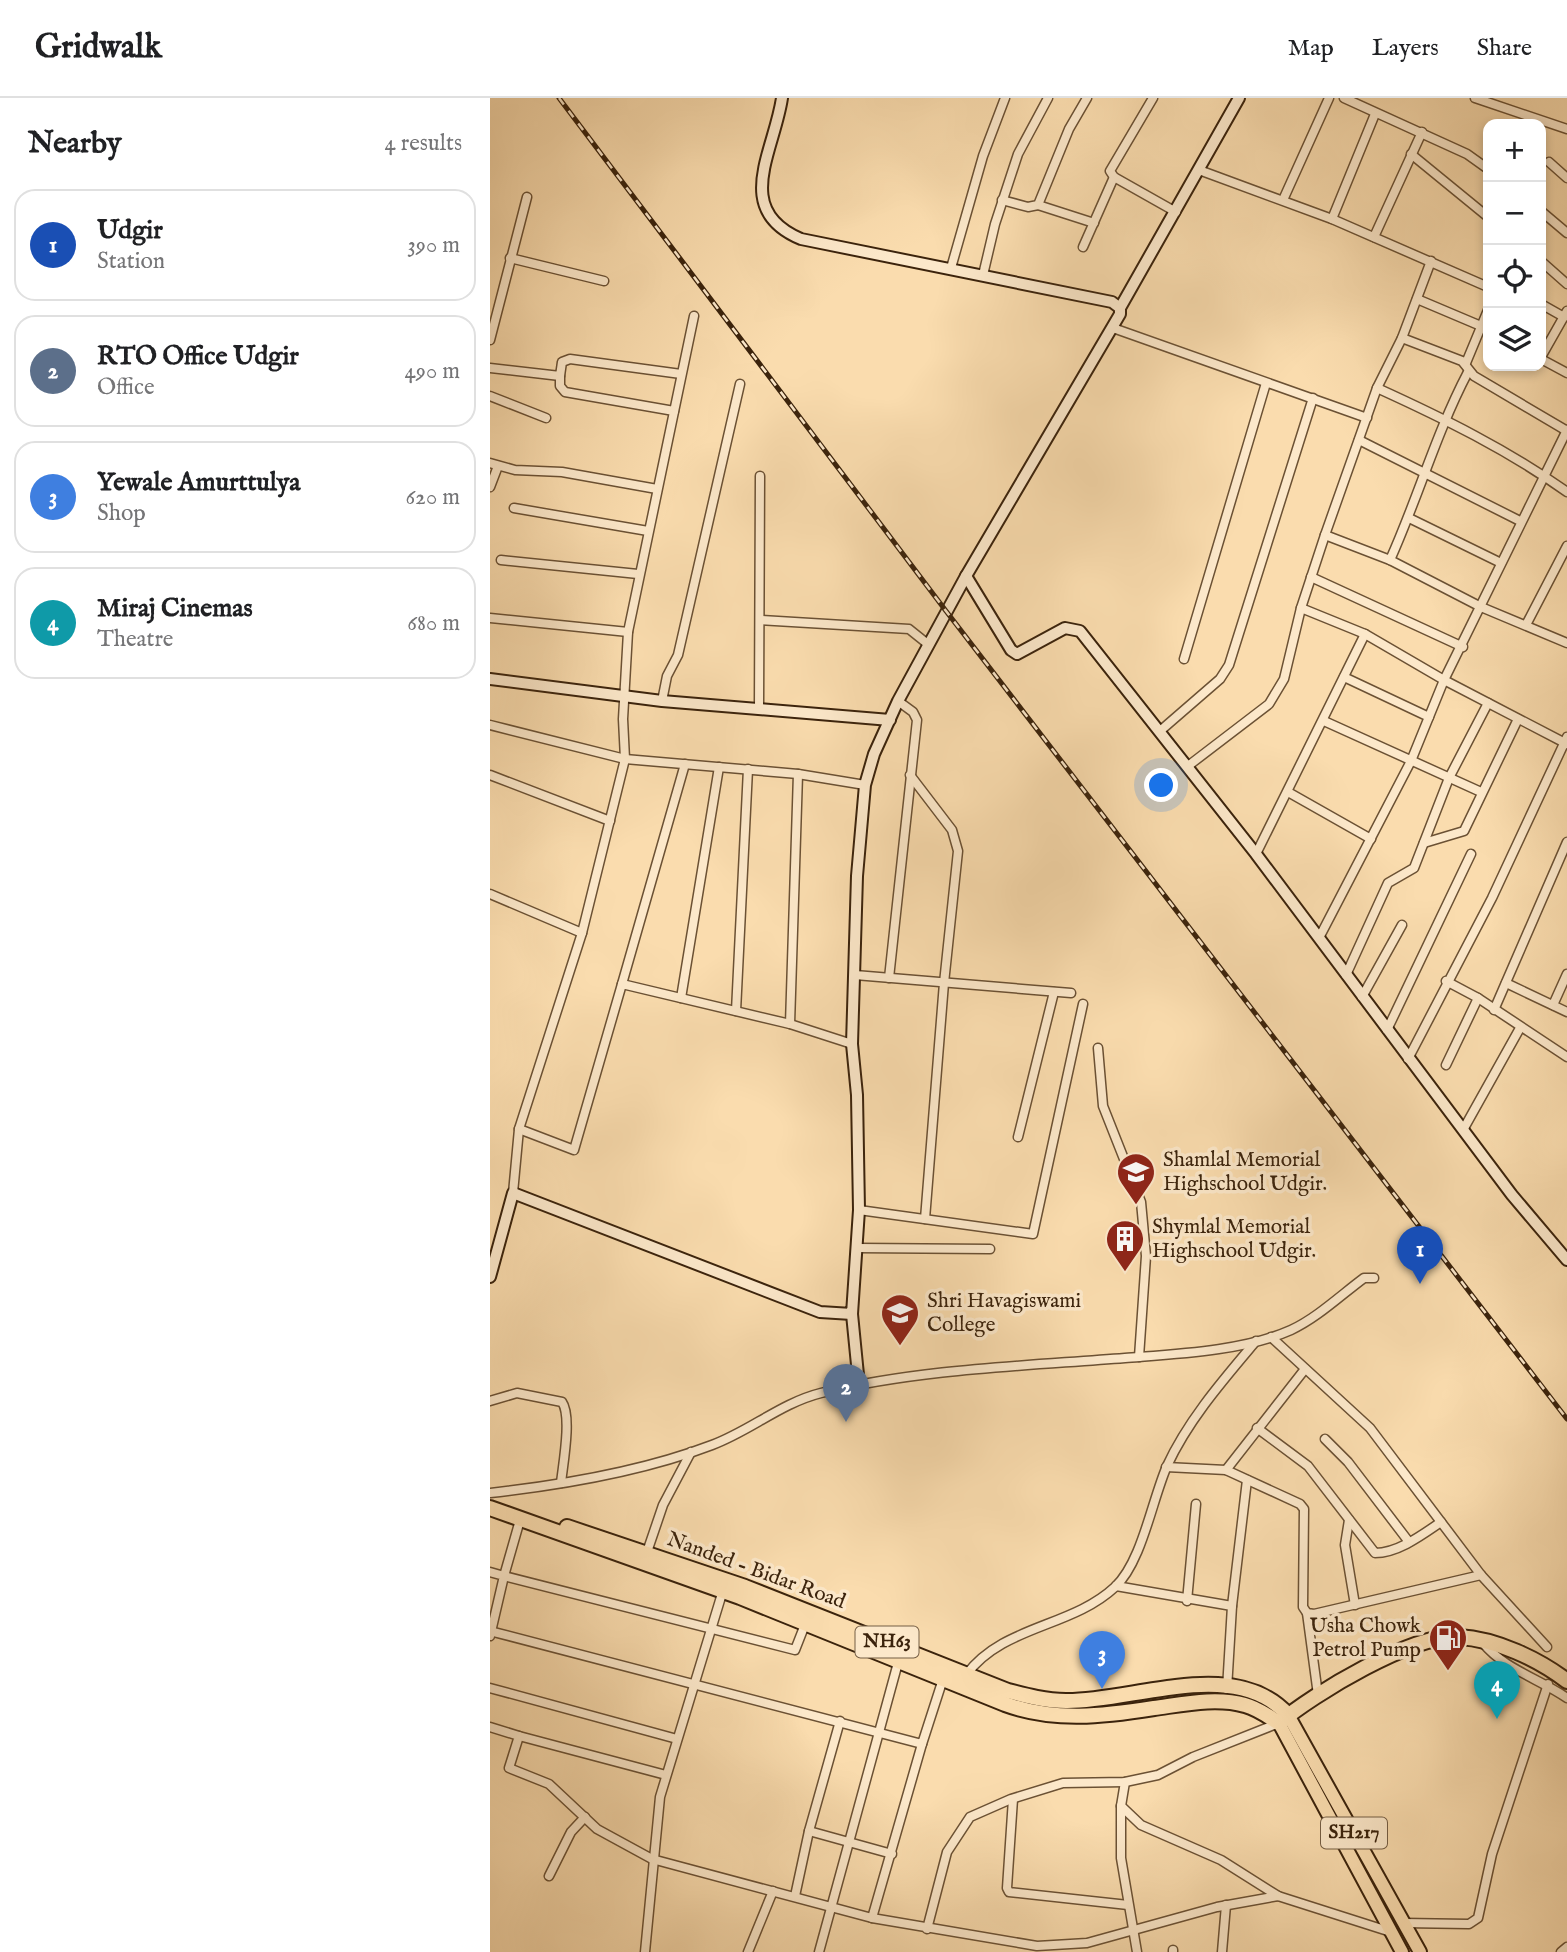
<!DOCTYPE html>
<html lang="en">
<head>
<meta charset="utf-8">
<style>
  body { margin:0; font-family:"IM FELL English",serif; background:#f2f2f2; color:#202124 }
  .controls { position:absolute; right:21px; top:21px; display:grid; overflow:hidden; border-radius:14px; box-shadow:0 4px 10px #0003 }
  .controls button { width:63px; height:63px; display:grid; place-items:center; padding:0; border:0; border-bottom:2px solid #e0e0e0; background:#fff; color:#202124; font:35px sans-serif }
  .you { position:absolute; left:672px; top:688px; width:24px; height:24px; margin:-18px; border:5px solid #fff; border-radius:50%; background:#1a73e8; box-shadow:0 0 0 10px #1a73e833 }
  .badge { display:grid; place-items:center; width:46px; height:46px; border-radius:50%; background:#8f2418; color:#fff; font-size:23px; font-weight:700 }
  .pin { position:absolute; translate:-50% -58px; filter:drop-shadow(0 2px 4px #0008) }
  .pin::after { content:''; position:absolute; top:37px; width:24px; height:21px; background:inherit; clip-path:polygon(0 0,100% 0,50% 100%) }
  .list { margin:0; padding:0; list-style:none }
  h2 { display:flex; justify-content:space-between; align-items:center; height:91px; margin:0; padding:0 28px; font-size:30px }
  h2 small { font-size:23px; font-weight:400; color:#757577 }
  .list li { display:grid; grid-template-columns:46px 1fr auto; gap:21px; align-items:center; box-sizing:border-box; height:112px; margin:0 14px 14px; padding:0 14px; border:2px solid #e0e0e0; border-radius:21px }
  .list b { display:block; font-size:26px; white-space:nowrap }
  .list p { margin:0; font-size:23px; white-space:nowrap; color:#757577 }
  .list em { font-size:23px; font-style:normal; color:#757577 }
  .icon { flex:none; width:38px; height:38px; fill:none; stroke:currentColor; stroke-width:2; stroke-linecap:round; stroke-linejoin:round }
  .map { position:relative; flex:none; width:1077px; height:1854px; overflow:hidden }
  header { display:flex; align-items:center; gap:42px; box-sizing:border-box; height:98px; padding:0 35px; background:#fff; border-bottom:2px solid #e0e0e0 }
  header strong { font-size:33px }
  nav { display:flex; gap:38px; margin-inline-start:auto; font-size:24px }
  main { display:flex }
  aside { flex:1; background:#fff }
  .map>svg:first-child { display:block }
</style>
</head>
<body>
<header>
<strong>Gridwalk</strong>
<nav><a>Map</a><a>Layers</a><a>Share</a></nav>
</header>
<main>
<aside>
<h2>Nearby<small>4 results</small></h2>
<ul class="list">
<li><span class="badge" style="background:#1a4fb4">1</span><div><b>Udgir</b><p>Station</p></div><em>390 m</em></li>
<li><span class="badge" style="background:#5c6f8a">2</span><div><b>RTO Office Udgir</b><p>Office</p></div><em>490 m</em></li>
<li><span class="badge" style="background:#3f7fe0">3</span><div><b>Yewale Amurttulya</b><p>Shop</p></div><em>620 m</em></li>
<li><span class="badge" style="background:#0f9aa8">4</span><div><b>Miraj Cinemas</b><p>Theatre</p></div><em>680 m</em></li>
</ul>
</aside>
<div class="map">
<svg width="1077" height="1854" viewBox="0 0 1077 1854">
  <rect width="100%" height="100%" fill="#fadcae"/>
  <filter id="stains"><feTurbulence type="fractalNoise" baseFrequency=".00286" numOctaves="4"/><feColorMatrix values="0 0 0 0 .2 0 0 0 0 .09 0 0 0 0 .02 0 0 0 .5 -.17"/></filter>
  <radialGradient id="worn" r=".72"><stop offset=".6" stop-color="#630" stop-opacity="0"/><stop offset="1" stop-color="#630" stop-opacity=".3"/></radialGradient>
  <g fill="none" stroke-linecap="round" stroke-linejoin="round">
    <defs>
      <g id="street">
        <polyline points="663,0 620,73 624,79 686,114"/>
        <polyline points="854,0 977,56 998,71"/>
        <polyline points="985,0 1077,31"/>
        <polyline points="921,56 998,119"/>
        <polyline points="1059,64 1077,80"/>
        <polyline points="709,72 842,121 998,189"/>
        <polyline points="512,102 538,109 548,107 579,31 597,0"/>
        <polyline points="793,102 839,0"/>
        <polyline points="548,107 604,125"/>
        <polyline points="1051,113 1077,135"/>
        <polyline points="842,121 885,16"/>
        <polyline points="884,139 932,34"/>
        <polyline points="593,149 624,79"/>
        <polyline points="20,160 114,183"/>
        <polyline points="1051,163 1077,186"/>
        <polyline points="461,170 493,58 515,0"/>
        <polyline points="493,177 505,126 528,56 558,0"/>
        <polyline points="927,201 998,231"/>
        <polyline points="1051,206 1074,219"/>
        <polyline points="623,230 877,320"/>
        <polyline points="912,240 972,263 984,278 1077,333"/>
        <polyline points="0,242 37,99"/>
        <polyline points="1051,259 1077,213"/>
        <polyline points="1051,261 1077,275"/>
        <polyline points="976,265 998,212"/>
        <polyline points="0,270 70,278 72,264 80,261 191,276"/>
        <polyline points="70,278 70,288 75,294 184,313"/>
        <path d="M887,290C953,320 1018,352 1077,394"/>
        <polyline points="0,298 56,320"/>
        <polyline points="869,342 1030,423"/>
        <polyline points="0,365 25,372 72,374 167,391"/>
        <polyline points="0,389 8,368"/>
        <polyline points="24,410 158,433"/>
        <polyline points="919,420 1011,465"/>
        <polyline points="835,437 900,462 991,509 1077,545"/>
        <polyline points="11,462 148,476"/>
        <path d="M900,462C928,400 946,335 978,274"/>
        <polyline points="821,479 973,549"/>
        <polyline points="811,510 875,536 954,582 1077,646"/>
        <polyline points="0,520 138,534"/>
        <polyline points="270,522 419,531 439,547"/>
        <polyline points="1036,527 1077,448"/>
        <polyline points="694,561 776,285"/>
        <polyline points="854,579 939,619"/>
        <polyline points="172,603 177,578 188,557 250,286"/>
        <polyline points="269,609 270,378"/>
        <polyline points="834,623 991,694"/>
        <polyline points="0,627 135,661 308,676 375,687"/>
        <polyline points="670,633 730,581 739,567 823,300"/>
        <polyline points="698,668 779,606 794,581 811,510 835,437 887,290 912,240 941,163"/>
        <polyline points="0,677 120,723"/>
        <polyline points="420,677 462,732 468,753 454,885 435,1121"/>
        <polyline points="798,694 881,741"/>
        <polyline points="934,745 974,733 1028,621"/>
        <polyline points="766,756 875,536"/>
        <polyline points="0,796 92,835"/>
        <polyline points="829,840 921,663 954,582 1077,332"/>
        <polyline points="365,877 581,895"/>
        <polyline points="856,877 898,785 924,770 959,680 998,605"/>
        <polyline points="399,880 427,622 423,614 408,603"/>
        <polyline points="1016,885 1077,914"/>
        <polyline points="132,886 195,666"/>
        <polyline points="872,899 912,827"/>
        <polyline points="191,900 229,669"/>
        <polyline points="988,900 1077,959"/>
        <polyline points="1063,907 1077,876"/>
        <polyline points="1004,912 1077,744"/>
        <polyline points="246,913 258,671"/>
        <polyline points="300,926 308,676"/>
        <polyline points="897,932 981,756"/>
        <polyline points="608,950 613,1008 651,1104 656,1158 649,1259"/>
        <polyline points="918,961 1002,800 1077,639"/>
        <polyline points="956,967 988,900 956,883"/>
        <polyline points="29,1031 84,1052 132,886 300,926 362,946"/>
        <polyline points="973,1032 1030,930"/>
        <polyline points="528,1039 564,894"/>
        <polyline points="23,1095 29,1031 92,835 135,661 133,621 138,534 204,218"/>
        <polyline points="369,1112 543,1136 593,906"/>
        <polyline points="367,1150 500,1151"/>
        <polyline points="781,1239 880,1330 991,1477 1057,1549"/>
        <path d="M0,1303L27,1295L72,1304C82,1318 73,1366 71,1385"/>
        <path d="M767,1330L818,1368L885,1455C908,1455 932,1437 951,1424"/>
        <polyline points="835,1341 858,1364 919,1444"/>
        <polyline points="676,1369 736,1372 810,1406 814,1411 813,1509 817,1515 824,1516 991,1477"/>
        <polyline points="736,1372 815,1271"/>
        <path d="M0,1395C72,1387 154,1373 222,1347C260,1333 291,1305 331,1295C430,1271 534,1268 635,1260C686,1256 754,1253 801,1232C827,1220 851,1197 874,1180H884"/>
        <polyline points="30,1422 14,1478 305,1552 316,1524"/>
        <polyline points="859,1422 855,1447 865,1507"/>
        <polyline points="156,1457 173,1407 201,1354"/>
        <polyline points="0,1474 14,1478 0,1538"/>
        <polyline points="626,1488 742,1508"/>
        <polyline points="697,1503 706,1406"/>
        <polyline points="817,1515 828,1597"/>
        <polyline points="0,1533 432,1646 453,1581"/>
        <path d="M993,1545C1014,1571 1050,1581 1077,1600"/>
        <path d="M476,1577C513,1527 581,1530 625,1489C652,1464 662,1402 677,1368C698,1322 734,1281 766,1243"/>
        <polyline points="0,1590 187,1641"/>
        <polyline points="737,1591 742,1508 757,1382"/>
        <polyline points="0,1629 29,1638 19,1670 59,1686 107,1731 162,1761 382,1820 547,1848 597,1845 727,1809 788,1798 901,1834"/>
        <polyline points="29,1638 176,1677"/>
        <polyline points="635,1684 631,1708 651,1727 731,1762 788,1798"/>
        <polyline points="523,1701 517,1790 519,1794 638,1807"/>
        <polyline points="631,1708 631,1760 647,1854"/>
        <polyline points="319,1733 402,1756"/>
        <polyline points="59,1778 81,1734 95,1719"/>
        <polyline points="305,1798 319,1733 350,1623"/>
        <polyline points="382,1820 432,1646"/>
        <polyline points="913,1825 979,1826 988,1820 1002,1756 1058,1586"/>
        <polyline points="437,1831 457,1754 480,1719 521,1701 573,1685 635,1684 668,1677 703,1659 789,1625"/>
        <polyline points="683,1852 683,1854"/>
        <polyline points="155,1854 170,1699 234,1489"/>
        <polyline points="258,1854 283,1793"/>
        <polyline points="329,1854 409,1561"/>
        <polyline points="732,1854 736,1807"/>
        <polyline points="1071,1854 1077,1849"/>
      </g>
      <g id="secondary">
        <polyline points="630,210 749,0"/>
        <polyline points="476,478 521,552 527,556 575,530 590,533 766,756 1022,1097 1077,1162"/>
        <polyline points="0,581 172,603 400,622"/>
        <path d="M0,1179L23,1095L330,1214L362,1216L369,1112L367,997L362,946L367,778L375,687L384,656L408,603L476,478L630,216V210L622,204L311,141C242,112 284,54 292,0"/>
        <polyline points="362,1216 369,1287"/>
      </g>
      <g id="primary">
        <polyline points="798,1617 930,1854"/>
        <polyline points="789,1625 912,1854"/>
      </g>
      <g id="highway">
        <path d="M0,1410L250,1499L515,1606C564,1624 614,1618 664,1610C694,1606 726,1599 755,1607C767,1610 778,1618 789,1625C823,1596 924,1535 969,1539C1006,1541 1048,1561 1077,1583"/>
        <path d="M77,1429L255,1489L518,1593C537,1598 556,1603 576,1603C643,1604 745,1558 798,1617"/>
      </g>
    </defs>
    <use href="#street" stroke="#6b5134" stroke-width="11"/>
    <use href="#secondary" stroke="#3b230c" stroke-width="14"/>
    <use href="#primary" stroke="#3b230c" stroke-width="16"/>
    <use href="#highway" stroke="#3b230c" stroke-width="18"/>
    <use href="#street" stroke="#fce8ca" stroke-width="8"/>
    <use href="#secondary" stroke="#fce8ca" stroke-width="10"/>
    <use href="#primary" stroke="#fadcae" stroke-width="12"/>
    <use href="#highway" stroke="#fadcae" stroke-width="14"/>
    <defs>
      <polyline id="rail" points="69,0 456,513 1077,1321"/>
    </defs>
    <use href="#rail" stroke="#3b230c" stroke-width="5"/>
    <use href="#rail" stroke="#fce8ca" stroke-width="2.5" stroke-dasharray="8" stroke-linecap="butt"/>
  </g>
  <defs>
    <symbol id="school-pin" viewBox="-11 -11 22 30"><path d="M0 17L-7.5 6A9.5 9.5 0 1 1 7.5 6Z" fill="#8f2418" stroke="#fce8ca"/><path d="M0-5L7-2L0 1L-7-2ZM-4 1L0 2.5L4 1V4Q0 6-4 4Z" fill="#fff"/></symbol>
    <symbol id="building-pin" viewBox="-11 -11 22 30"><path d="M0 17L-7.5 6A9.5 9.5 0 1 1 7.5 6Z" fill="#8f2418" stroke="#fce8ca"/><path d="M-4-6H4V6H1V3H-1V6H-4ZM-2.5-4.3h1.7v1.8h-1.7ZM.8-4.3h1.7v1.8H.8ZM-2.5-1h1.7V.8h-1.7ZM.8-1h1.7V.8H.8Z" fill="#fff"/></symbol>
    <symbol id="university-pin" viewBox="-11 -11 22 30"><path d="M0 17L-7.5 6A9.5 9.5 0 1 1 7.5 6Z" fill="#8f2418" stroke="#fce8ca"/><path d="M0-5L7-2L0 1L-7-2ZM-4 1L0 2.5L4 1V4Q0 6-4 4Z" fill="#fff"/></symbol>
    <symbol id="fuel-pin" viewBox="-11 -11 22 30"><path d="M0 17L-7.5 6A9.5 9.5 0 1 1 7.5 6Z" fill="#8f2418" stroke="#fce8ca"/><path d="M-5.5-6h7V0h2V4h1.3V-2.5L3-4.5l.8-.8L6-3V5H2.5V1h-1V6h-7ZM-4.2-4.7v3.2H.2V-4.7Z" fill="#fff"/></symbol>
  </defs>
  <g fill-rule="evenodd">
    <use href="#school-pin" x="624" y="1052" width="44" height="60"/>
    <use href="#building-pin" x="613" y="1119" width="44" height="60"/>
    <use href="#university-pin" x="388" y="1193" width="44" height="60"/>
    <use href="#fuel-pin" x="936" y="1518" width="44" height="60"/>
  </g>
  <g text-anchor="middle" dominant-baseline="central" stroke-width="7" stroke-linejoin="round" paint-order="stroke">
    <g fill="#fce8ca" stroke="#755e45" stroke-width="2">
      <rect x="365.5" y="1528.5" width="63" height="31" rx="5"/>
      <rect x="831" y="1719.5" width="66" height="31" rx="5"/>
    </g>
    <g font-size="19" font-weight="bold" fill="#3b230c">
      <text x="397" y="1544">NH63</text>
      <text x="864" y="1735">SH217</text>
    </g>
    <g font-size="21" fill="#3b230c" stroke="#fce8ca" text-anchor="start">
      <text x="673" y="1062">Shamlal Memorial<tspan x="673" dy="24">Highschool Udgir.</tspan></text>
      <text x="662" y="1129">Shymlal Memorial<tspan x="662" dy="24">Highschool Udgir.</tspan></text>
      <text x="437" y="1203">Shri Havagiswami<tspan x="437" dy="24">College</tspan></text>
      <text x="931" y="1528" text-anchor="end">Usha Chowk<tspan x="931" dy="24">Petrol Pump</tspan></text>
    </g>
    <g font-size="21" fill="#3b230c" stroke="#fce8ca">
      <text transform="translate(266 1473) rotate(20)">Nanded - Bidar Road</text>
    </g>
  </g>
  <rect width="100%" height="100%" filter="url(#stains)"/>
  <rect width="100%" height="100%" fill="url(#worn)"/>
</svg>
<div class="controls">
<button>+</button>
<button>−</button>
<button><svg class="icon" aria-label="locate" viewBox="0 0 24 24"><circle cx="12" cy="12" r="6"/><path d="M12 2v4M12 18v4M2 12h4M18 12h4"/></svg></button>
<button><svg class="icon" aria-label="layers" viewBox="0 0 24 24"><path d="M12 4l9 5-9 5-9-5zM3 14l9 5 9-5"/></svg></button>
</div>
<div class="you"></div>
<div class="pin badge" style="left:930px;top:1186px;background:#1a4fb4">1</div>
<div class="pin badge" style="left:356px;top:1324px;background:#5c6f8a">2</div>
<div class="pin badge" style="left:612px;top:1591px;background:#3f7fe0">3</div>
<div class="pin badge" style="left:1007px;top:1621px;background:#0f9aa8">4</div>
</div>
</main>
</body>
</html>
